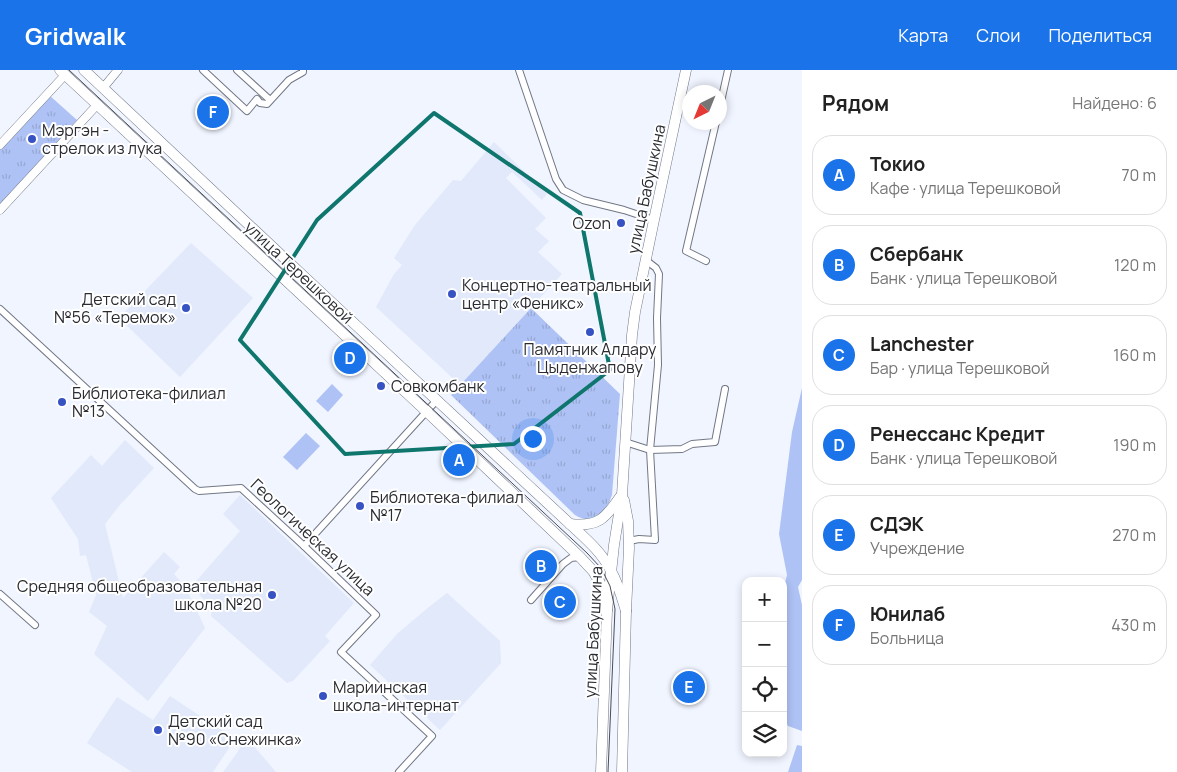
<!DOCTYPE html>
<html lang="ru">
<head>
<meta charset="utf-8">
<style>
  body { margin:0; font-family:Manrope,sans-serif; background:#f2f2f2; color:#222 }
  .controls { position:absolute; right:15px; bottom:15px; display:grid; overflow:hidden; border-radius:10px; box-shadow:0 2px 8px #0003 }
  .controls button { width:45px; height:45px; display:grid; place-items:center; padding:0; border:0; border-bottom:1px solid #e0e0e0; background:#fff; color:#222; font:25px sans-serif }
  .compass { position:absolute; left:682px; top:15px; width:45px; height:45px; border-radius:50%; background:#fff; box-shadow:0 2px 8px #0003; rotate:223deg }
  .you { position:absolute; left:532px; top:368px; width:18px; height:18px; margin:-12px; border:4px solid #fff; border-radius:50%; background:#1a73e8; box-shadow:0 0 0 8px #1a73e833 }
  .badge { display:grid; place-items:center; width:32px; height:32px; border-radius:50%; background:#1a73e8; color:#fff; font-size:16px; font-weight:700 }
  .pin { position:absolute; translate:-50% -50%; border:2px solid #fff; box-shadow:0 1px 5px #0006 }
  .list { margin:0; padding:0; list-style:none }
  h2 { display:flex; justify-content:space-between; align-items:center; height:65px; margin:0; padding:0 20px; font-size:21px }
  h2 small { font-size:16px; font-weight:400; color:#767676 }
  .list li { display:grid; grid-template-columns:32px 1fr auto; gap:15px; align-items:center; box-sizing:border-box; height:80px; margin:0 10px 10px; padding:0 10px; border:1px solid #e0e0e0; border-radius:20px }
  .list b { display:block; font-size:19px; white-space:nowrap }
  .list p { margin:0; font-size:16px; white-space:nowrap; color:#767676 }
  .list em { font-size:16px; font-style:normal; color:#767676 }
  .icon { flex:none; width:28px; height:28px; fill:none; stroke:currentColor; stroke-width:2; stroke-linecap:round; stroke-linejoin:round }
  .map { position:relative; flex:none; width:802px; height:702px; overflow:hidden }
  header { display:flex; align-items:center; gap:30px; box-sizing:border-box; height:70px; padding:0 25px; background:#1a73e8; color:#fff }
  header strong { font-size:24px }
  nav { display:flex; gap:28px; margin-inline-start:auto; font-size:18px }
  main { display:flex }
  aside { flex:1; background:#fff }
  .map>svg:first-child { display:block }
</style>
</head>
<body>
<header>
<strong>Gridwalk</strong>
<nav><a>Карта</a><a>Слои</a><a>Поделиться</a></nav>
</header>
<main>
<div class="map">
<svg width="802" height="702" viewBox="0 0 802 702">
  <defs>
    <pattern id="park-tufts" width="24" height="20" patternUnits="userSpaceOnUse" patternTransform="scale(1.25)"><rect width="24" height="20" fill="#aec2f5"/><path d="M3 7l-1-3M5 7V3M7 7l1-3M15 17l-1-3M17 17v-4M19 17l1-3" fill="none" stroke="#96a7d2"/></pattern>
  </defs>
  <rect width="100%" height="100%" fill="#f1f5ff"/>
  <g fill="#e1e9fb">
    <polygon points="494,72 547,124 542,130 512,102 506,108 546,148 535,159 549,171 538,182 562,204 460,315 376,237 394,204 402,195 394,188 415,155 453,110 461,111"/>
    <polygon points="191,173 253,228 180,307 119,248"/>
    <polygon points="125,370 154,398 119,436 105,454 123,528 164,482 180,497 174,504 185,516 205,558 148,631 94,584 107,556 89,542 96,525 86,485 80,486 78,469 51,428 91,385 102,396"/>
    <polygon points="240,425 354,533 325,566 330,571 293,611 287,613 211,546 212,537 191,517 240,461 223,444"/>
    <polygon points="447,523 500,571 501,593 440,660 370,595 398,563 429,537"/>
    <polygon points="170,626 235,669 213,702 132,702 87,673 117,627 153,650"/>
    <polygon points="246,667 276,702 223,702 237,683"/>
  </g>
  <g fill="#aec2f5">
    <polygon points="332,314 343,325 328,342 316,331"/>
    <polygon points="802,318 802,510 798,517 802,535 802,661 788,656 783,647 783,521 787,505 779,464 792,362"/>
    <polygon points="306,363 320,376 297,400 283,387"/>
    <polygon points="797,675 802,676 802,702 788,702"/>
  </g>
  <g fill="url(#park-tufts)">
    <polygon points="49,25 77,50 0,134 0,79"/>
    <path d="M531,238L620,324L612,425C605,444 594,456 575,445L451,325Z"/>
  </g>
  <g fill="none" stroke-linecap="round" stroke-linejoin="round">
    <defs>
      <g id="minor">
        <polyline points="203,0 247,41 257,29 260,33 267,34 289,10 303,2 303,0"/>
        <polyline points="237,0 270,30"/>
        <polyline points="519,0 556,109 563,120 583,130 624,140 654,150"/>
        <polyline points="720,36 728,0"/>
        <polyline points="706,191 686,181 716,52"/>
        <polyline points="0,239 195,419 199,421 241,418 304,476 376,545 341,582 432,666 399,702"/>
        <polyline points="625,372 650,380 682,379 692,374 715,372 725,319"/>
        <polyline points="629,471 639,469 655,470 650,380 658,295 657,248 659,204 656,198 647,191"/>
        <polyline points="304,476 437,330"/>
        <polyline points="0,524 35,555"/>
        <polyline points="531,530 563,494 571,488 580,487"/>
      </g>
      <g id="tertiary">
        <polyline points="103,18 118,0"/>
        <polyline points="0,75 65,5"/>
        <polyline points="0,140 97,35"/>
      </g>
      <g id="primary">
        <polyline points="60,0 426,341 580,487 593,501 600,513 607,540"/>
        <path d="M84,0L330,231L570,454C585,468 602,482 611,501C618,513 622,528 626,541"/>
        <path d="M570,454C598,457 605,449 620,427"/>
        <polyline points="601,702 607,540 614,475 622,425 632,265 635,242 654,150 686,0"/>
        <polyline points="622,702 626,541 629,478 628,451 624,430"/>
      </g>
    </defs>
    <use href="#minor" stroke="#717785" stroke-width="8"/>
    <use href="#tertiary" stroke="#717785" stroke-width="9"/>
    <use href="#primary" stroke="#717785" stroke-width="11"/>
    <use href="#minor" stroke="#fff" stroke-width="6"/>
    <use href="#tertiary" stroke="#fff" stroke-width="8"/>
    <use href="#primary" stroke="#fff" stroke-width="10"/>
    <polyline stroke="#4c4e55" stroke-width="1" points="69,0 587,483 601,498 610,516 615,539 608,702"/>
  </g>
  <path fill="none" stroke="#0f766e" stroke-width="4" stroke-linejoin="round" d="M434,43L580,143L610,300L514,374L345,384L240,270L317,150Z"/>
  <g fill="#3652c3" stroke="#fff" stroke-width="2">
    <circle cx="32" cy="69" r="5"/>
    <circle cx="621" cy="153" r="5"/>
    <circle cx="452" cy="224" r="5"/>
    <circle cx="186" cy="238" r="5"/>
    <circle cx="590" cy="262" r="5"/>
    <circle cx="381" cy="316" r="5"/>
    <circle cx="62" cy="332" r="5"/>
    <circle cx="360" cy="436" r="5"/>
    <circle cx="272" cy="525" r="5"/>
    <circle cx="323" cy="626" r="5"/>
    <circle cx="158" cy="660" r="5"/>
  </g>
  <g text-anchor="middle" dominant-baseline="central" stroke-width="4" stroke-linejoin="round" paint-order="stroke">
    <g font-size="16" fill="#2a2c32" stroke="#fff" text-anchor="start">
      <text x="42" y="60">Мэргэн -<tspan x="42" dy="18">стрелок из лука</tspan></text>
      <text x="611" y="153" text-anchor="end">Ozon</text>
      <text x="462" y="215">Концертно-театральный<tspan x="462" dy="18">центр «Феникс»</tspan></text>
      <text x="176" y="229" text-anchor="end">Детский сад<tspan x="176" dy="18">№56 «Теремок»</tspan></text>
      <text x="590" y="279" text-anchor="middle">Памятник Алдару<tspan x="590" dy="18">Цыденжапову</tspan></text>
      <text x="391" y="316">Совкомбанк</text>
      <text x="72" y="323">Библиотека-филиал<tspan x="72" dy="18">№13</tspan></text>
      <text x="370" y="427">Библиотека-филиал<tspan x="370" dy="18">№17</tspan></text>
      <text x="262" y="516" text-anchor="end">Средняя общеобразовательная<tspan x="262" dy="18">школа №20</tspan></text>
      <text x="333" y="617">Мариинская<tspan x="333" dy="18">школа-интернат</tspan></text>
      <text x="168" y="651">Детский сад<tspan x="168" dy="18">№90 «Снежинка»</tspan></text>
    </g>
    <g font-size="16" fill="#2a2c32" stroke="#fff">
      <text transform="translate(646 119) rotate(-78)">улица Бабушкина</text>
      <text transform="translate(299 202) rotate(43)">улица Терешковой</text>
      <text transform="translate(313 467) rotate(43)">Геологическая улица</text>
      <text transform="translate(593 562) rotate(-87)">улица Бабушкина</text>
    </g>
  </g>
</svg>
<div class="controls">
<button>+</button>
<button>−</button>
<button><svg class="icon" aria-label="locate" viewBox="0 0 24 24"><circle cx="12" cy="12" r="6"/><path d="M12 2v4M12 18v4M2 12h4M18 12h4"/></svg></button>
<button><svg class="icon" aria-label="layers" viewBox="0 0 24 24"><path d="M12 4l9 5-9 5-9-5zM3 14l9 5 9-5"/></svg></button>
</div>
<svg class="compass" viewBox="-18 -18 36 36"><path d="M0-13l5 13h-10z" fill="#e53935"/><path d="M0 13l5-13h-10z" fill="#767676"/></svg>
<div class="you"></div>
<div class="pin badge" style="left:459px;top:390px">A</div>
<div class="pin badge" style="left:541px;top:496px">B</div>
<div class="pin badge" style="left:560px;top:532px">C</div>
<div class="pin badge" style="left:350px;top:288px">D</div>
<div class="pin badge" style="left:689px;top:617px">E</div>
<div class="pin badge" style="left:213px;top:42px">F</div>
</div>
<aside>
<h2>Рядом<small>Найдено: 6</small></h2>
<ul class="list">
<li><span class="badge">A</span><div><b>Токио</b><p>Кафе · улица Терешковой</p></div><em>70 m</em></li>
<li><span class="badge">B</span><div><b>Сбербанк</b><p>Банк · улица Терешковой</p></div><em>120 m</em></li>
<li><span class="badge">C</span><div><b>Lanchester</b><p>Бар · улица Терешковой</p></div><em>160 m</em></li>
<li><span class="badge">D</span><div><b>Ренессанс Кредит</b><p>Банк · улица Терешковой</p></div><em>190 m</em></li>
<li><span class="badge">E</span><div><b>СДЭК</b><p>Учреждение</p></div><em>270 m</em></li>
<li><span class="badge">F</span><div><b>Юнилаб</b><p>Больница</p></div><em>430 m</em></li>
</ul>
</aside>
</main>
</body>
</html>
